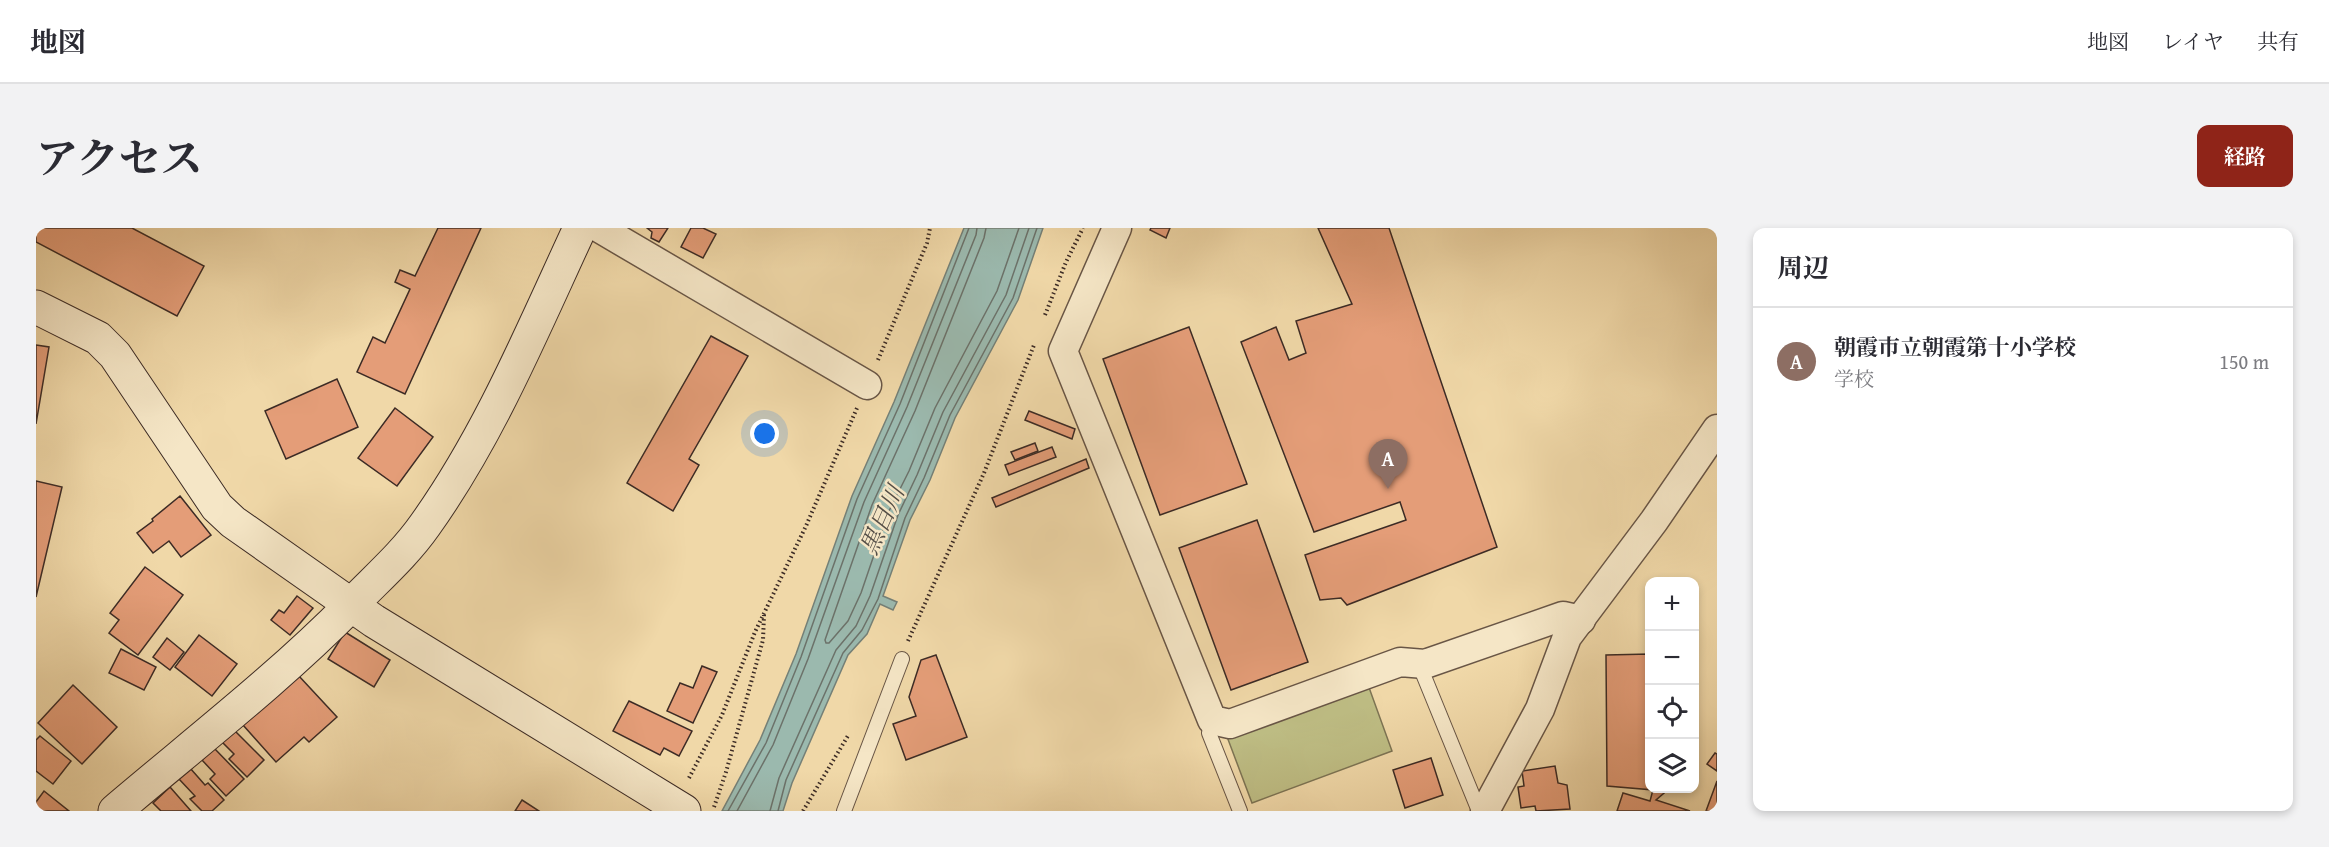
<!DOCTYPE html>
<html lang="ja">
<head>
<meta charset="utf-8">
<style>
  body { margin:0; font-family:"Gentium Book Plus","Noto Serif JP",serif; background:#f2f2f3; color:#2b2b33 }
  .controls { position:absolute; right:18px; bottom:18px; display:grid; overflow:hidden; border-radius:12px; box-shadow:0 3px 9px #0003 }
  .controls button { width:54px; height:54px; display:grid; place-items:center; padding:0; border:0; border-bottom:2px solid #e1e1e2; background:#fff; color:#2b2b33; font:30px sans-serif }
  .you { position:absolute; left:729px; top:206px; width:21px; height:21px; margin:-15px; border:4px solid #fff; border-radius:50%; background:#1a73e8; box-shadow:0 0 0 9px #1a73e833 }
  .badge { display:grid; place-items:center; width:39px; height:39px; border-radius:50%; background:#8f2418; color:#fff; font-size:20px; font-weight:700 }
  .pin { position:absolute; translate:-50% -50px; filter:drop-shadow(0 2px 3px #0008) }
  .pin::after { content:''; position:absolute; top:32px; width:21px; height:18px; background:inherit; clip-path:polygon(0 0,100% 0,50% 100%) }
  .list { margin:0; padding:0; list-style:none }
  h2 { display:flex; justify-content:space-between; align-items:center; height:78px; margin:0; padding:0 24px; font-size:26px }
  h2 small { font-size:20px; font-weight:400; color:#7c7c81 }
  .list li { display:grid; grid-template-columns:39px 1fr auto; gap:18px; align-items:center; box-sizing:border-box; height:108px; padding:0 24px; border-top:2px solid #e1e1e2 }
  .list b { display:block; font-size:22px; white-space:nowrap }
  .list p { margin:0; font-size:20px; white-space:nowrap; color:#7c7c81 }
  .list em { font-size:20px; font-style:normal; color:#7c7c81 }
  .icon { flex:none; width:33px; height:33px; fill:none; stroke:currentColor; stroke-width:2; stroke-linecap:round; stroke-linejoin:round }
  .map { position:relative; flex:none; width:1681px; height:583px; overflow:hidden; border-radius:12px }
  header { display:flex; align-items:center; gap:36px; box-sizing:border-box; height:84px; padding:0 30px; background:#fff; border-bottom:2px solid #e1e1e2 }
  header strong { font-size:28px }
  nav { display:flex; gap:33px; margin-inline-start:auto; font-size:21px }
  .intro { display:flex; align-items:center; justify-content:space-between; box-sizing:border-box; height:144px; padding:0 36px }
  h1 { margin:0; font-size:42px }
  .button { padding:15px 27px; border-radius:12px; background:#8f2418; color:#fff; font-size:21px; font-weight:700 }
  main { display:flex; gap:36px; padding:0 36px }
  aside { flex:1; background:#fff; border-radius:12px; box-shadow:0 3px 9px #0003 }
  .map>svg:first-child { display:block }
</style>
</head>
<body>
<header>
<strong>地図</strong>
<nav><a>地図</a><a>レイヤ</a><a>共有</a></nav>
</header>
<div class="intro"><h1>アクセス</h1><a class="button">経路</a></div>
<main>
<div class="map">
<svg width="1681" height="583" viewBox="0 0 1681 583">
  <rect width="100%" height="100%" fill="#f0d8a8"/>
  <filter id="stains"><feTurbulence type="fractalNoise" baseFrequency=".00333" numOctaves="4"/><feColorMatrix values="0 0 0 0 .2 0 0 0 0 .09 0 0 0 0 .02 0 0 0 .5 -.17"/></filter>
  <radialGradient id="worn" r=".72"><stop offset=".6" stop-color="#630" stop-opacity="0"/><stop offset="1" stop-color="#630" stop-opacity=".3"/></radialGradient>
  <polygon fill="#bebd84" stroke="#7d7454" stroke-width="1.5" points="1331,454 1356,523 1216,575 1190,506"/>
  <polygon fill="#9bb9ae" stroke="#758077" stroke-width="1.5" points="928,0 1007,0 982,72 919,190 894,252 874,292 847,368 861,374 857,382 844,376 831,406 812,427 756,555 747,583 686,583 724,512 760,426 816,268 858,174"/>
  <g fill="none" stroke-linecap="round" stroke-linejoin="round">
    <g stroke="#6c726a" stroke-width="1.5">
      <polyline points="950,0 948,10 879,183 836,277 789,412 790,415 793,415 812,393 825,365 853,283 873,243 899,180 961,63 983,0"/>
      <polyline points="692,583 730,515 765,429 821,271 864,176 933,0"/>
      <polyline points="701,583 737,517 772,431 828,274 871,179 940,7 941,0"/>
      <polyline points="734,583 743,550 800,422 820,398 834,368 862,287 881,247 907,184 970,67 993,0"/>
      <polyline points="742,583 750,552 807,425 826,402 842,371 869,290 888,250 914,187 977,70 1001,0"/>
    </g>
  </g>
  <g fill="#e49d78" stroke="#3c2b25" stroke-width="1.5">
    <polygon points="0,0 96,0 168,38 141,88 0,14"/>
    <polygon points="402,0 445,0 369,166 321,144 337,109 349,115 374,61 359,54 364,42 379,48"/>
    <polygon points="611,0 632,0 623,14 615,10 616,4"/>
    <polygon points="655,0 667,0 680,6 667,30 645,19"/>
    <polygon points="1115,0 1134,0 1130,10 1114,2"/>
    <polygon points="1282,0 1353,0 1461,319 1311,377 1305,370 1284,372 1269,327 1370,292 1364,274 1278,304 1205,114 1240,99 1253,132 1270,125 1260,93 1316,76"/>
    <polygon points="1153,99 1211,256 1124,287 1067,131"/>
    <polygon points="675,108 712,128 653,231 663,237 637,283 591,255"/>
    <polygon points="0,117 13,119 0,196"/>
    <polygon points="301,151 322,199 250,231 229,183"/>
    <polygon points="359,180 397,209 361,258 322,230"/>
    <polygon points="993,183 1039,201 1036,211 989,192"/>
    <polygon points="999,215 1002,223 979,232 975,224"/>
    <polygon points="1016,219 1020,229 973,247 969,237"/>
    <polygon points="1050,231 1053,240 960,279 956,270"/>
    <polygon points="0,253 26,259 0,369"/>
    <polygon points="144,268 175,307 145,329 133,313 117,325 101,305 117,293 116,291"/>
    <polygon points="1221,292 1272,434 1195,462 1143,320"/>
    <polygon points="109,339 147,367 102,427 73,405 83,392 74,385"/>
    <polygon points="261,368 277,380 254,407 235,392 243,382 248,385"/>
    <polygon points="309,404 354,432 338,459 292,431"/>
    <polygon points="163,407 201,436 176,468 139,439"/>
    <polygon points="131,410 148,424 134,442 117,429"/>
    <polygon points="85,421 120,439 108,462 73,445"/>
    <polygon points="1614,426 1614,560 1634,560 1620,572 1654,583 1581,583 1587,565 1614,573 1617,562 1571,558 1570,427"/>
    <polygon points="900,427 931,509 870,532 857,496 880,488 873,469 885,432"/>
    <polygon points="666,438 681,444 657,495 631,483 644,455 657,460"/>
    <polygon points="262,447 301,489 273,514 268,509 240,534 207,497"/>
    <polygon points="37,457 81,499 46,536 2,495"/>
    <polygon points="593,473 656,503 643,528 628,520 624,527 577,503"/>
    <polygon points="197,501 228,532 211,549 193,531 198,526 185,513"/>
    <polygon points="4,508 35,533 17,556 0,543 0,512"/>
    <polygon points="178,520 208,551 190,568 174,551 179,546 166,532"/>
    <polygon points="1679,525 1681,526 1681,543 1671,536"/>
    <polygon points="1395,530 1407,567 1369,580 1357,542"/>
    <polygon points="1519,538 1522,555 1531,557 1534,581 1500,583 1499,578 1485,580 1482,559 1488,558 1486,543"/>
    <polygon points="154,540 169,557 172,555 188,572 176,583 166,583 154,571 159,568 143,551"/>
    <polygon points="1681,553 1681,583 1670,583"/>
    <polygon points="134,559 155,583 125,583 117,575"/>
    <polygon points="8,563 33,583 0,583 0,574"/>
    <polygon points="486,572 503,583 479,583"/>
  </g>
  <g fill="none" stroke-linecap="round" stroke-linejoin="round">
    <defs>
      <g id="lane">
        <polyline points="1383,436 1443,583"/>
        <polyline points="1176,492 1173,505 1204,583"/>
        <polyline points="808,583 866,431"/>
      </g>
      <g id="street">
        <polyline points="563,0 831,157"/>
        <polyline points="1081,0 1027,123 1176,492 1194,496 1364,434 1389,436 1527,388 1545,392"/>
        <polyline points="1449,583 1504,481 1531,409 1618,293 1681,201"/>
      </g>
      <g id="secondary">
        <polyline points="0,79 62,110 79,127 181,279 197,294 338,393 648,583"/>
        <path d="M79,583C159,515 242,451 315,377C340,351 368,327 389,297C454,206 497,101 544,0"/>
      </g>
    </defs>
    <use href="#lane" stroke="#695646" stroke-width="16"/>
    <use href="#street" stroke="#695646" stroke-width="31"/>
    <use href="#secondary" stroke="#3c2b25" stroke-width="35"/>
    <g stroke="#3c2b25" stroke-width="4" stroke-dasharray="1.5 3" stroke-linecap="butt">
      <polyline points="1009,87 1030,34 1047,0"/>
      <polyline points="842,132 891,15 894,0"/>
      <polyline points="872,413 948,245 998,117"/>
      <polyline points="653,550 686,487 719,404 770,298 821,180"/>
      <polyline points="678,579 690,544 727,412 728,387"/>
      <polyline points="767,583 813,506"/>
    </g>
    <use href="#lane" stroke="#f5e6c6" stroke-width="14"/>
    <use href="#street" stroke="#f5e6c6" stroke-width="28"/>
    <use href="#secondary" stroke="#f5e6c6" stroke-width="33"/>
  </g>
  <g text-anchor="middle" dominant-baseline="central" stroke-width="5" stroke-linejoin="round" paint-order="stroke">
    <g font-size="24" font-style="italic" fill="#544e47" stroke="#f5e6c6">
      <text transform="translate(846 292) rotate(-66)">黒目川</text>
    </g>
  </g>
  <rect width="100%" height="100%" filter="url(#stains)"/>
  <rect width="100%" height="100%" fill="url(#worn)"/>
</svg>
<div class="controls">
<button>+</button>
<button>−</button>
<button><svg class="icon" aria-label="locate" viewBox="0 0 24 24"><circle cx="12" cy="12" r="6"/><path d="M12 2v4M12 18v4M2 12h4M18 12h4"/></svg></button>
<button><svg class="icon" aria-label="layers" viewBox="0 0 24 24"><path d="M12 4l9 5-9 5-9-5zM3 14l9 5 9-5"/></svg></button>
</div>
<div class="you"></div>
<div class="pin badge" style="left:1352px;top:261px;background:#8d6e63">A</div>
</div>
<aside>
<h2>周辺<small></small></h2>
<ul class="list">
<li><span class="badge" style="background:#8d6e63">A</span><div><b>朝霞市立朝霞第十小学校</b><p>学校</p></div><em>150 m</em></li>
</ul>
</aside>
</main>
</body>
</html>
